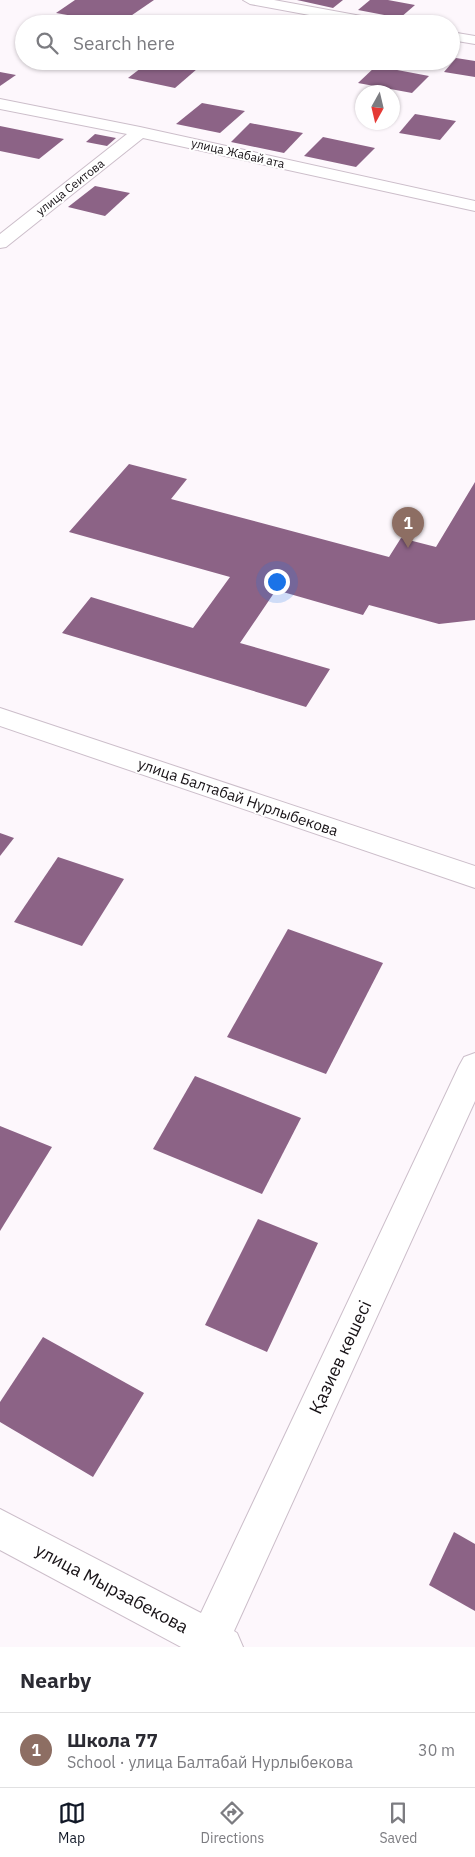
<!DOCTYPE html>
<html lang="en">
<head>
<meta charset="utf-8">
<style>
  body { margin:0; font-family:"IBM Plex Sans",sans-serif; background:#f7f7f7; color:#2b2b33 }
  .compass { position:absolute; left:355px; top:85px; width:45px; height:45px; border-radius:50%; background:#fff; box-shadow:0 1px 4px #0004; rotate:188deg }
  .you { position:absolute; left:276px; top:581px; width:18px; height:18px; margin:-12px; border:4px solid #fff; border-radius:50%; background:#1a73e8; box-shadow:0 0 0 8px #1a73e833 }
  .badge { display:grid; place-items:center; width:32px; height:32px; border-radius:50%; background:#111827; color:#fff; font-size:16px; font-weight:700 }
  .pin { position:absolute; translate:-50% -41px; filter:drop-shadow(0 1px 2px #0008) }
  .pin::after { content:''; position:absolute; top:26px; width:18px; height:15px; background:inherit; clip-path:polygon(0 0,100% 0,50% 100%) }
  .list { margin:0; padding:0; list-style:none }
  h2 { display:flex; justify-content:space-between; align-items:center; height:65px; margin:0; padding:0 20px; font-size:21px }
  h2 small { font-size:16px; font-weight:400; color:#7c7c81 }
  .list li { display:grid; grid-template-columns:32px 1fr auto; gap:15px; align-items:center; box-sizing:border-box; height:75px; padding:0 20px; border-top:1px solid #e1e1e2 }
  .list b { display:block; font-size:19px; white-space:nowrap }
  .list p { margin:0; font-size:16px; white-space:nowrap; color:#7c7c81 }
  .list em { font-size:16px; font-style:normal; color:#7c7c81 }
  .icon { flex:none; width:28px; height:28px; fill:none; stroke:currentColor; stroke-width:2; stroke-linecap:round; stroke-linejoin:round }
  .map { position:relative; flex:none; width:475px; height:1647px; overflow:hidden }
  .search { position:absolute; background:#fff; box-shadow:0 1px 4px #0004; left:15px; right:15px; top:15px; height:55px; display:flex; align-items:center; gap:12px; box-sizing:border-box; padding:0 18px; border-radius:28px; color:#7c7c81; font-size:19px }
  .sheet { height:140px; background:#fff }
  nav { display:flex; justify-content:space-around; align-items:center; box-sizing:border-box; height:70px; border-top:1px solid #e1e1e2; background:#fff; font-size:14px; color:#7c7c81 }
  nav a { display:grid; justify-items:center; gap:2px }
  nav .on { color:#111827 }
  .map>svg:first-child { display:block }
</style>
</head>
<body>
<div class="map">
<svg width="475" height="1647" viewBox="0 0 475 1647">
  <rect width="100%" height="100%" fill="#fdf7fc"/>
  <g fill="#8c6386">
    <polygon points="75,0 154,0 119,24 56,13"/>
    <polygon points="297,0 343,0 333,8"/>
    <polygon points="370,0 388,0 415,5 400,18 358,10"/>
    <polygon points="456,58 475,61 475,77 444,72"/>
    <polygon points="150,61 155,61 197,69 175,88 128,78"/>
    <polygon points="376,66 429,76 412,93 358,83"/>
    <polygon points="0,72 16,75 0,86"/>
    <polygon points="202,103 245,111 220,133 176,124"/>
    <polygon points="415,114 456,121 440,140 399,133"/>
    <polygon points="250,123 303,133 284,153 231,142"/>
    <polygon points="0,126 64,139 39,159 0,151"/>
    <polygon points="95,134 116,138 107,146 86,142"/>
    <polygon points="323,137 375,148 356,167 304,156"/>
    <polygon points="95,186 130,193 105,216 68,207"/>
    <polygon points="129,464 187,479 171,499 389,557 401,538 436,547 475,482 475,620 439,624 369,605 363,615 276,590 240,643 330,669 306,707 62,633 91,597 193,628 230,577 69,532"/>
    <polygon points="0,833 14,838 0,856"/>
    <polygon points="58,857 124,879 82,946 14,922"/>
    <polygon points="288,929 383,963 326,1074 227,1037"/>
    <polygon points="195,1076 301,1118 262,1194 153,1149"/>
    <polygon points="0,1126 52,1147 0,1231"/>
    <polygon points="258,1219 318,1243 267,1352 205,1325"/>
    <polygon points="43,1337 144,1393 93,1477 0,1422 0,1402"/>
    <polygon points="454,1532 475,1544 475,1611 429,1585"/>
  </g>
  <g fill="none" stroke-linecap="round" stroke-linejoin="round">
    <defs>
      <g id="minor">
        <polygon points="243,0 274,0 383,20 390,24 358,24 250,4"/>
        <polygon points="451,32 475,36 475,44 451,40"/>
        <polygon points="0,99 140,127 475,201 475,211 143,138 6,247 0,248 0,234 127,134 0,109"/>
        <polygon points="0,708 475,866 475,888 0,726"/>
        <polygon points="475,1053 475,1101 234,1631 237,1633 243,1647 181,1647 0,1550 0,1509 201,1613 459,1066 464,1057"/>
      </g>
    </defs>
    <use href="#minor" stroke="#ccbeca" stroke-width="2"/>
    <use href="#minor" fill="#fff" fill-rule="evenodd"/>
  </g>
  <g text-anchor="middle" dominant-baseline="central" stroke-width="4" stroke-linejoin="round" paint-order="stroke">
    <g font-size="12" fill="#171216" stroke="#fff">
      <text transform="translate(238 153) rotate(13)">улица Жабай ата</text>
      <text transform="translate(70 187) rotate(-38)">улица Сеитова</text>
    </g>
    <g font-size="15" fill="#171216" stroke="#fff">
      <text transform="translate(238 797) rotate(19)">улица Балтабай Нурлыбекова</text>
    </g>
    <g font-size="18" fill="#171216" stroke="#fff">
      <text transform="translate(340 1357) rotate(-65)">Қазиев көшесі</text>
      <text transform="translate(112 1588) rotate(28)">улица Мырзабекова</text>
    </g>
  </g>
</svg>
<svg class="compass" viewBox="-18 -18 36 36"><path d="M0-13l5 13h-10z" fill="#e53935"/><path d="M0 13l5-13h-10z" fill="#7c7c81"/></svg>
<div class="you"></div>
<div class="pin badge" style="left:408px;top:548px;background:#8d6e63">1</div>
<div class="search"><svg class="icon" aria-label="search" viewBox="0 0 24 24"><circle cx="10" cy="10" r="6"/><path d="M15 15l6 6"/></svg>Search here</div>
</div>
<section class="sheet">
<h2>Nearby<small></small></h2>
<ul class="list">
<li><span class="badge" style="background:#8d6e63">1</span><div><b>Школа 77</b><p>School · улица Балтабай Нурлыбекова</p></div><em>30 m</em></li>
</ul>
</section>
<nav>
<a class="on"><svg class="icon" aria-label="map" viewBox="0 0 24 24"><path d="M3 6l6-2 6 2 6-2v14l-6 2-6-2-6 2zM9 4v14M15 6v14"/></svg>Map</a>
<a><svg class="icon" aria-label="directions" viewBox="0 0 24 24"><path d="M12 3l9 9-9 9-9-9zM9 14v-3h6M13 9l2 2-2 2"/></svg>Directions</a>
<a><svg class="icon" aria-label="saved" viewBox="0 0 24 24"><path d="M7 4h10v16l-5-4-5 4z"/></svg>Saved</a>
</nav>
</body>
</html>
